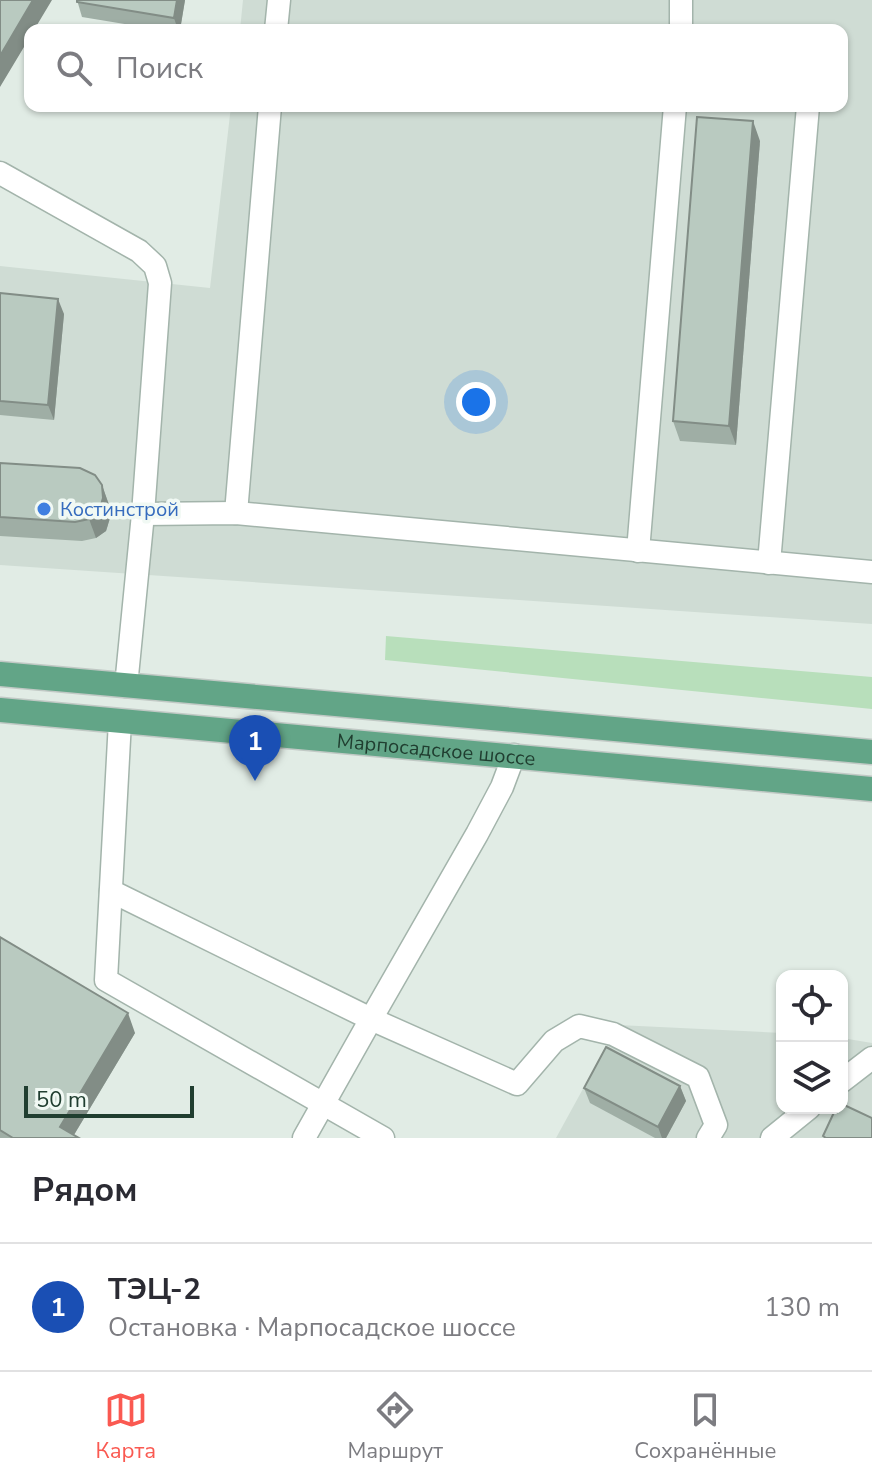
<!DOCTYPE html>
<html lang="ru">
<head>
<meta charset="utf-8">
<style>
  body { margin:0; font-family:"Nunito Sans",sans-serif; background:#f2f2f3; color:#2b2b33 }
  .controls { position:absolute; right:24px; bottom:24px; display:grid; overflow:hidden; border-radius:16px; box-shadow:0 2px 6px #0004 }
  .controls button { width:72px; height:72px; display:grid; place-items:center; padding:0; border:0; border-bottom:2px solid #e1e1e2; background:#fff; color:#2b2b33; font:40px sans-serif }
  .scale { position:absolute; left:24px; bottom:20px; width:170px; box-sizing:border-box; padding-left:8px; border:4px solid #203e30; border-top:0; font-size:22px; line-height:28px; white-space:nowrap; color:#203e30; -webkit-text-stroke:6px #f1f9f4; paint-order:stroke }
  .you { position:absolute; left:476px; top:402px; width:28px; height:28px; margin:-20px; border:6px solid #fff; border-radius:50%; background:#1a73e8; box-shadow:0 0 0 12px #1a73e833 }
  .badge { display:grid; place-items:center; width:52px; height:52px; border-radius:50%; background:#fa5951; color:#fff; font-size:26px; font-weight:700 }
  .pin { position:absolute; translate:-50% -66px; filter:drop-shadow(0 2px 4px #0008) }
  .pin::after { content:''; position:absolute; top:42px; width:28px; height:24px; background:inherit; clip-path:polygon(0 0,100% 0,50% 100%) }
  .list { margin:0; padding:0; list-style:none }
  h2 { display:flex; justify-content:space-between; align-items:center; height:104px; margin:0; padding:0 32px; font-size:34px }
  h2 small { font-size:26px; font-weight:400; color:#7c7c81 }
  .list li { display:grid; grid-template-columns:52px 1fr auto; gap:24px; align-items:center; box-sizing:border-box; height:128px; padding:0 32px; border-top:2px solid #e1e1e2 }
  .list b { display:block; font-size:30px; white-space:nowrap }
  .list p { margin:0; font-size:26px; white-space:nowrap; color:#7c7c81 }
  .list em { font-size:26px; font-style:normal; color:#7c7c81 }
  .icon { flex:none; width:44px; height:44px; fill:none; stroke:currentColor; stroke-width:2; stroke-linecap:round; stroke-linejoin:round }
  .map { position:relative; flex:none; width:872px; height:1138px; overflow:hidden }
  .search { position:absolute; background:#fff; box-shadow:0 2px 6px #0004; left:24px; right:24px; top:24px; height:88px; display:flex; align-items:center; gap:20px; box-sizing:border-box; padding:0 28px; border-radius:16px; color:#7c7c81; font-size:30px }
  .sheet { height:232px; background:#fff }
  nav { display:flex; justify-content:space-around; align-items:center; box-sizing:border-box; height:112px; border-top:2px solid #e1e1e2; background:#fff; font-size:22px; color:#7c7c81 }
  nav a { display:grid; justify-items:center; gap:4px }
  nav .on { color:#fa5951 }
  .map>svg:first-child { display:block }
</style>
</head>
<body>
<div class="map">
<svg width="872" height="1138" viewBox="0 0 872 1138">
  <rect width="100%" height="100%" fill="#e1ece5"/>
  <g fill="#cfdcd4">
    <polygon points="243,0 872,0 872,624 0,565 0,266 210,288 231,106 842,106 842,30 240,30"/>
    <polygon points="618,1025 782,1033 782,1108 842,1108 842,1038 872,1043 872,1138 556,1138"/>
  </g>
  <polygon fill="#b8dfbb" points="386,636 872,677 872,709 385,660"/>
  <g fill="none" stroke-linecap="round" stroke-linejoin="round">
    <defs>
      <g id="minor">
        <polyline points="276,30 279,0"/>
        <polyline points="681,30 681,0"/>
        <polyline points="0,173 139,251 155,266 160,283 143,514 126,686"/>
        <polyline points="236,513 270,106"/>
        <polyline points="143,514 236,513 872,572"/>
        <polyline points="638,551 675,106"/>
        <polyline points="769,563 808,106"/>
        <polyline points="120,721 106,980 383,1138"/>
        <polyline points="111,891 371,1019 477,834 502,787 514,755"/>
        <polyline points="842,1081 872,1058"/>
        <polyline points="304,1138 371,1019 517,1084 554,1041 579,1026 613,1034 698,1077 716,1125 708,1138"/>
        <polyline points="772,1138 809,1108"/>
      </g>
      <g id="major">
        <polyline points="0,674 872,752"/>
        <path id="s1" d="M0,710L872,789"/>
      </g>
    </defs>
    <use href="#minor" stroke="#a3b4ab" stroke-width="25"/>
    <use href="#major" stroke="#c1c9c5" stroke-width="27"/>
    <use href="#minor" stroke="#fff" stroke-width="22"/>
    <use href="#major" stroke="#62a587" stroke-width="24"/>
  </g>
  <g fill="#9faea5">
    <polygon points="77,0 185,0 180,30 161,30 82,17"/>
    <polygon points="760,141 736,445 680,441 673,421"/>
    <polygon points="0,293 64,314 54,420 0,415"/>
    <polygon points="0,463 102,485 109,505 110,518 106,531 96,538 82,541 0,536"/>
    <polygon points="0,937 135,1033 74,1135 79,1138 0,1138"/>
    <polygon points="680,1086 686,1101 666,1138 655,1138 590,1103 584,1088"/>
  </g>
  <g fill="#828d86">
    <polygon points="33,0 52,0 34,30 30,30 30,37 0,87 0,56"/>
    <polygon points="177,0 185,0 180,30 178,30 174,18"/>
    <polygon points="753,121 760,141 736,445 729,426"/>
    <polygon points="58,299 64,314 54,420 48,405"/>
    <polygon points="102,485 109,505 110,518 106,531 96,538 89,519"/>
    <polygon points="128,1013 135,1033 72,1138 60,1127"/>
    <polygon points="680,1086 686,1101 666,1138 662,1138 658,1127"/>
  </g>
  <g fill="#b9cac0" stroke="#828d86" stroke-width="2">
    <polygon points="0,0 33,0 0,56"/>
    <polygon points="77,0 177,0 174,18 77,2"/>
    <polygon points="697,117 753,121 729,426 673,421"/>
    <polygon points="0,293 58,299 48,405 0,401"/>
    <polygon points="0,463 80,468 95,475 102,485 103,498 99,511 89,519 75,522 0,517"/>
    <polygon points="0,937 128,1013 60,1127 79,1138 13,1138 0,1130"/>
    <polygon points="606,1047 680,1086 658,1127 584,1088"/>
    <polygon points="842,1104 872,1118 872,1138 826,1138 823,1136 836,1108 842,1108"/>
  </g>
  <circle fill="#3f7fe0" stroke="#f1f9f4" stroke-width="3" cx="44" cy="509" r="8"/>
  <g text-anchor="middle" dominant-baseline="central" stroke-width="7" stroke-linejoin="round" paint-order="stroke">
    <g font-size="20" fill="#366cbe" stroke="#f1f9f4" text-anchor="start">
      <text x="60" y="509">Костинстрой</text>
    </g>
    <g font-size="20" fill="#203e30" stroke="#f1f9f4">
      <text stroke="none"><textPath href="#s1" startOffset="438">Марпосадское шоссе</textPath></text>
    </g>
  </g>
</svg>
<div class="controls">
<button><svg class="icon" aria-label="locate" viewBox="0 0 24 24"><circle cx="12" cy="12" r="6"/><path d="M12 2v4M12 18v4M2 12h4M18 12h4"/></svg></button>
<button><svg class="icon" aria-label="layers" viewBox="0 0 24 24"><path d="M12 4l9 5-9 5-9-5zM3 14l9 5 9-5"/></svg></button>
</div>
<div class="scale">50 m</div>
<div class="you"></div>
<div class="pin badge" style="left:255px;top:781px;background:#1a4fb4">1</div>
<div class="search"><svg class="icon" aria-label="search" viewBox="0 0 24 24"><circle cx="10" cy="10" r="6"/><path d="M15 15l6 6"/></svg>Поиск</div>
</div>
<section class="sheet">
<h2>Рядом<small></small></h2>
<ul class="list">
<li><span class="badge" style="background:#1a4fb4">1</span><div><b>ТЭЦ-2</b><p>Остановка · Марпосадское шоссе</p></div><em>130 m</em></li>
</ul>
</section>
<nav>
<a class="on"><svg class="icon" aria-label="map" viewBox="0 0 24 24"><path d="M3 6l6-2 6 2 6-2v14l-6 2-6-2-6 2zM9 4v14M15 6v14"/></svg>Карта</a>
<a><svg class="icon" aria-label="directions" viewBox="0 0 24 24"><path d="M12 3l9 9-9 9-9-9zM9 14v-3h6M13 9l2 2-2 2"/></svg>Маршрут</a>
<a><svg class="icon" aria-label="saved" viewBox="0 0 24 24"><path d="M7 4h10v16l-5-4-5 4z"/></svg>Сохранённые</a>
</nav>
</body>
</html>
